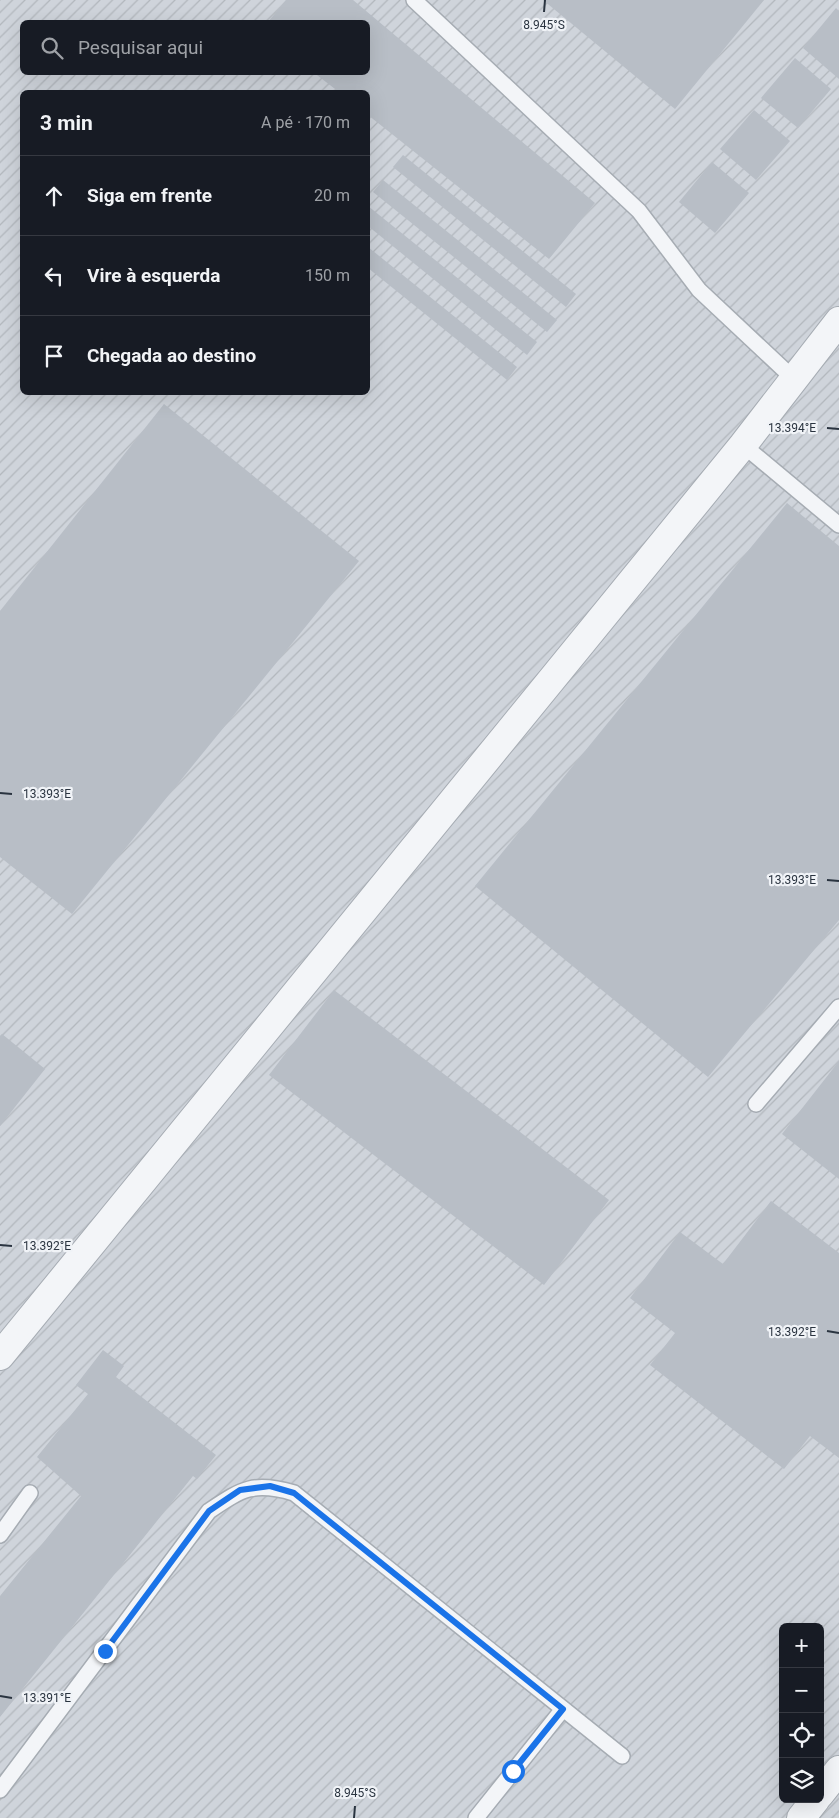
<!DOCTYPE html>
<html lang="pt">
<head>
<meta charset="utf-8">
<style>
  body { margin:0; font-family:Roboto,sans-serif; background:#20242c; color:#f1f3f6 }
  .controls { position:absolute; right:15px; bottom:15px; display:grid; overflow:hidden; border-radius:8px; box-shadow:0 5px 20px #0002 }
  .controls button { width:45px; height:45px; display:grid; place-items:center; padding:0; border:0; border-bottom:1px solid #363941; background:#171b24; color:#f1f3f6; font:25px sans-serif }
  .stop { position:absolute; width:15px; height:15px; margin:-11px; border:4px solid #1a73e8; border-radius:50%; background:#fff }
  .stop.end { background:#1a73e8; border-color:#fff; box-shadow:0 1px 5px #0008 }
  .list { margin:0; padding:0; list-style:none }
  h2 { display:flex; justify-content:space-between; align-items:center; height:65px; margin:0; padding:0 20px; font-size:21px }
  h2 small { font-size:16px; font-weight:400; color:#9ea1a6 }
  .list li { display:grid; grid-template-columns:32px 1fr auto; gap:15px; align-items:center; box-sizing:border-box; height:80px; padding:0 20px; border-top:1px solid #363941 }
  .list b { display:block; font-size:19px; white-space:nowrap }
  .list em { font-size:16px; font-style:normal; color:#9ea1a6 }
  .icon { flex:none; width:28px; height:28px; fill:none; stroke:currentColor; stroke-width:2; stroke-linecap:round; stroke-linejoin:round }
  .map { position:relative; flex:none; width:839px; height:1818px; overflow:hidden }
  .search { position:absolute; background:#171b24; box-shadow:0 5px 20px #0002; left:20px; top:20px; width:350px; height:55px; display:flex; align-items:center; gap:12px; box-sizing:border-box; padding:0 18px; border-radius:8px; color:#9ea1a6; font-size:19px }
  .panel { position:absolute; background:#171b24; box-shadow:0 5px 20px #0002; left:20px; top:90px; width:350px; height:305px; border-radius:8px }
  .map>svg:first-child { display:block }
</style>
</head>
<body>
<div class="map">
<svg width="839" height="1818" viewBox="0 0 839 1818">
  <defs>
    <pattern id="industrial-furrows" width="10" height="10" patternUnits="userSpaceOnUse" patternTransform="scale(1.25)"><rect width="10" height="10" fill="#cfd4db"/><path d="M-1 1l2-2M0 10L10 0M9 11l2-2" fill="none" stroke="#b2b7bd"/></pattern>
  </defs>
  <rect width="100%" height="100%" fill="#e1e5e9"/>
  <path fill="url(#industrial-furrows)" fill-rule="evenodd" d="M0,0H839V1818H0ZM22,22H368V72H22ZM22,92H368V392H22ZM783,1627H820V1799H783Z"/>
  <g fill="#b8bec6">
    <polygon points="286,0 353,0 595,203 549,259 368,115 368,92 339,92 313,72 368,72 368,22 268,22"/>
    <polygon points="543,0 764,0 675,109"/>
    <polygon points="836,8 839,11 839,79 803,48"/>
    <polygon points="795,58 831,89 798,128 761,98"/>
    <polygon points="754,110 790,141 756,180 720,149"/>
    <polygon points="403,155 576,294 566,307 393,167"/>
    <polygon points="712,162 749,193 715,233 679,202"/>
    <polygon points="383,180 557,320 547,332 373,192"/>
    <polygon points="368,206 537,342 527,355 368,226"/>
    <polygon points="368,247 517,367 507,380 368,268"/>
    <polygon points="164,404 359,561 72,914 0,857 0,611"/>
    <polygon points="787,503 839,546 839,920 708,1077 475,886"/>
    <polygon points="334,990 609,1200 544,1285 269,1075"/>
    <polygon points="2,1034 45,1069 0,1126 0,1036"/>
    <polygon points="839,1061 839,1179 782,1134"/>
    <polygon points="771,1201 839,1253 839,1458 810,1436 784,1469 650,1365 675,1333 630,1298 680,1232 723,1264"/>
    <polygon points="103,1350 124,1366 116,1377 216,1455 197,1479 193,1476 0,1717 0,1596 81,1496 37,1457 88,1394 76,1385"/>
  </g>
  <g fill="none" stroke-linecap="round" stroke-linejoin="round">
    <defs>
      <g id="service">
        <polyline points="414,0 639,211 699,290 795,380"/>
        <polyline points="743,445 839,525"/>
        <polyline points="756,1104 839,1007"/>
        <polyline points="0,1535 30,1493"/>
        <path d="M0,1790L209,1511C242,1489 253,1481 294,1493L622,1756"/>
        <polyline points="476,1818 563,1709"/>
      </g>
      <g id="minor">
        <polyline points="0,1356 743,445 839,321"/>
        <polyline points="820,1794 839,1770"/>
        <polyline points="801,1818 816,1799"/>
      </g>
    </defs>
    <use href="#service" stroke="#a6acb3" stroke-width="18"/>
    <use href="#minor" stroke="#a6acb3" stroke-width="30"/>
    <use href="#service" stroke="#f3f5f8" stroke-width="15"/>
    <use href="#minor" stroke="#f3f5f8" stroke-width="28"/>
  </g>
  <g fill="none" stroke-linecap="round" stroke-linejoin="round">
    <polyline stroke="#1a73e8" stroke-width="6" points="105,1651 209,1511 240,1490 270,1486 294,1493 563,1709 513,1771"/>
  </g>
  <path fill="none" stroke="#2a3440" stroke-width="2" d="M544,12L545,0M827,428L839,429M0,793L12,794M827,880L839,881M0,1245L12,1246M827,1331L839,1333M0,1696L12,1698M354,1818L355,1806"/>
  <g font-size="12" text-anchor="middle" fill="#2a3440" stroke="#f0f3f7" stroke-width="4.5" stroke-linejoin="round" paint-order="stroke">
    <text x="544" y="29">8.945°S</text>
    <text x="792" y="432">13.394°E</text>
    <text x="47" y="798">13.393°E</text>
    <text x="792" y="884">13.393°E</text>
    <text x="47" y="1250">13.392°E</text>
    <text x="792" y="1336">13.392°E</text>
    <text x="47" y="1702">13.391°E</text>
    <text x="355" y="1797">8.945°S</text>
  </g>
</svg>
<div class="controls">
<button>+</button>
<button>−</button>
<button><svg class="icon" aria-label="locate" viewBox="0 0 24 24"><circle cx="12" cy="12" r="6"/><path d="M12 2v4M12 18v4M2 12h4M18 12h4"/></svg></button>
<button><svg class="icon" aria-label="layers" viewBox="0 0 24 24"><path d="M12 4l9 5-9 5-9-5zM3 14l9 5 9-5"/></svg></button>
</div>
<div class="stop" style="left:513px;top:1771px"></div>
<div class="stop end" style="left:105px;top:1651px"></div>
<div class="search"><svg class="icon" aria-label="search" viewBox="0 0 24 24"><circle cx="10" cy="10" r="6"/><path d="M15 15l6 6"/></svg>Pesquisar aqui</div>
<section class="panel">
<h2>3 min<small>A pé · 170 m</small></h2>
<ul class="list">
<li><svg class="icon" aria-label="ahead" viewBox="0 0 24 24"><path d="M12 20V5M6 11l6-6 6 6"/></svg><div><b>Siga em frente</b></div><em>20 m</em></li>
<li><svg class="icon" aria-label="left" viewBox="0 0 24 24"><path d="M17 20v-9H6M10 6l-5 5 5 5"/></svg><div><b>Vire à esquerda</b></div><em>150 m</em></li>
<li><svg class="icon" aria-label="arrive" viewBox="0 0 24 24"><path d="M6 21V4h12l-3 4 3 4H6"/></svg><div><b>Chegada ao destino</b></div></li>
</ul>
</section>
</div>
</body>
</html>
